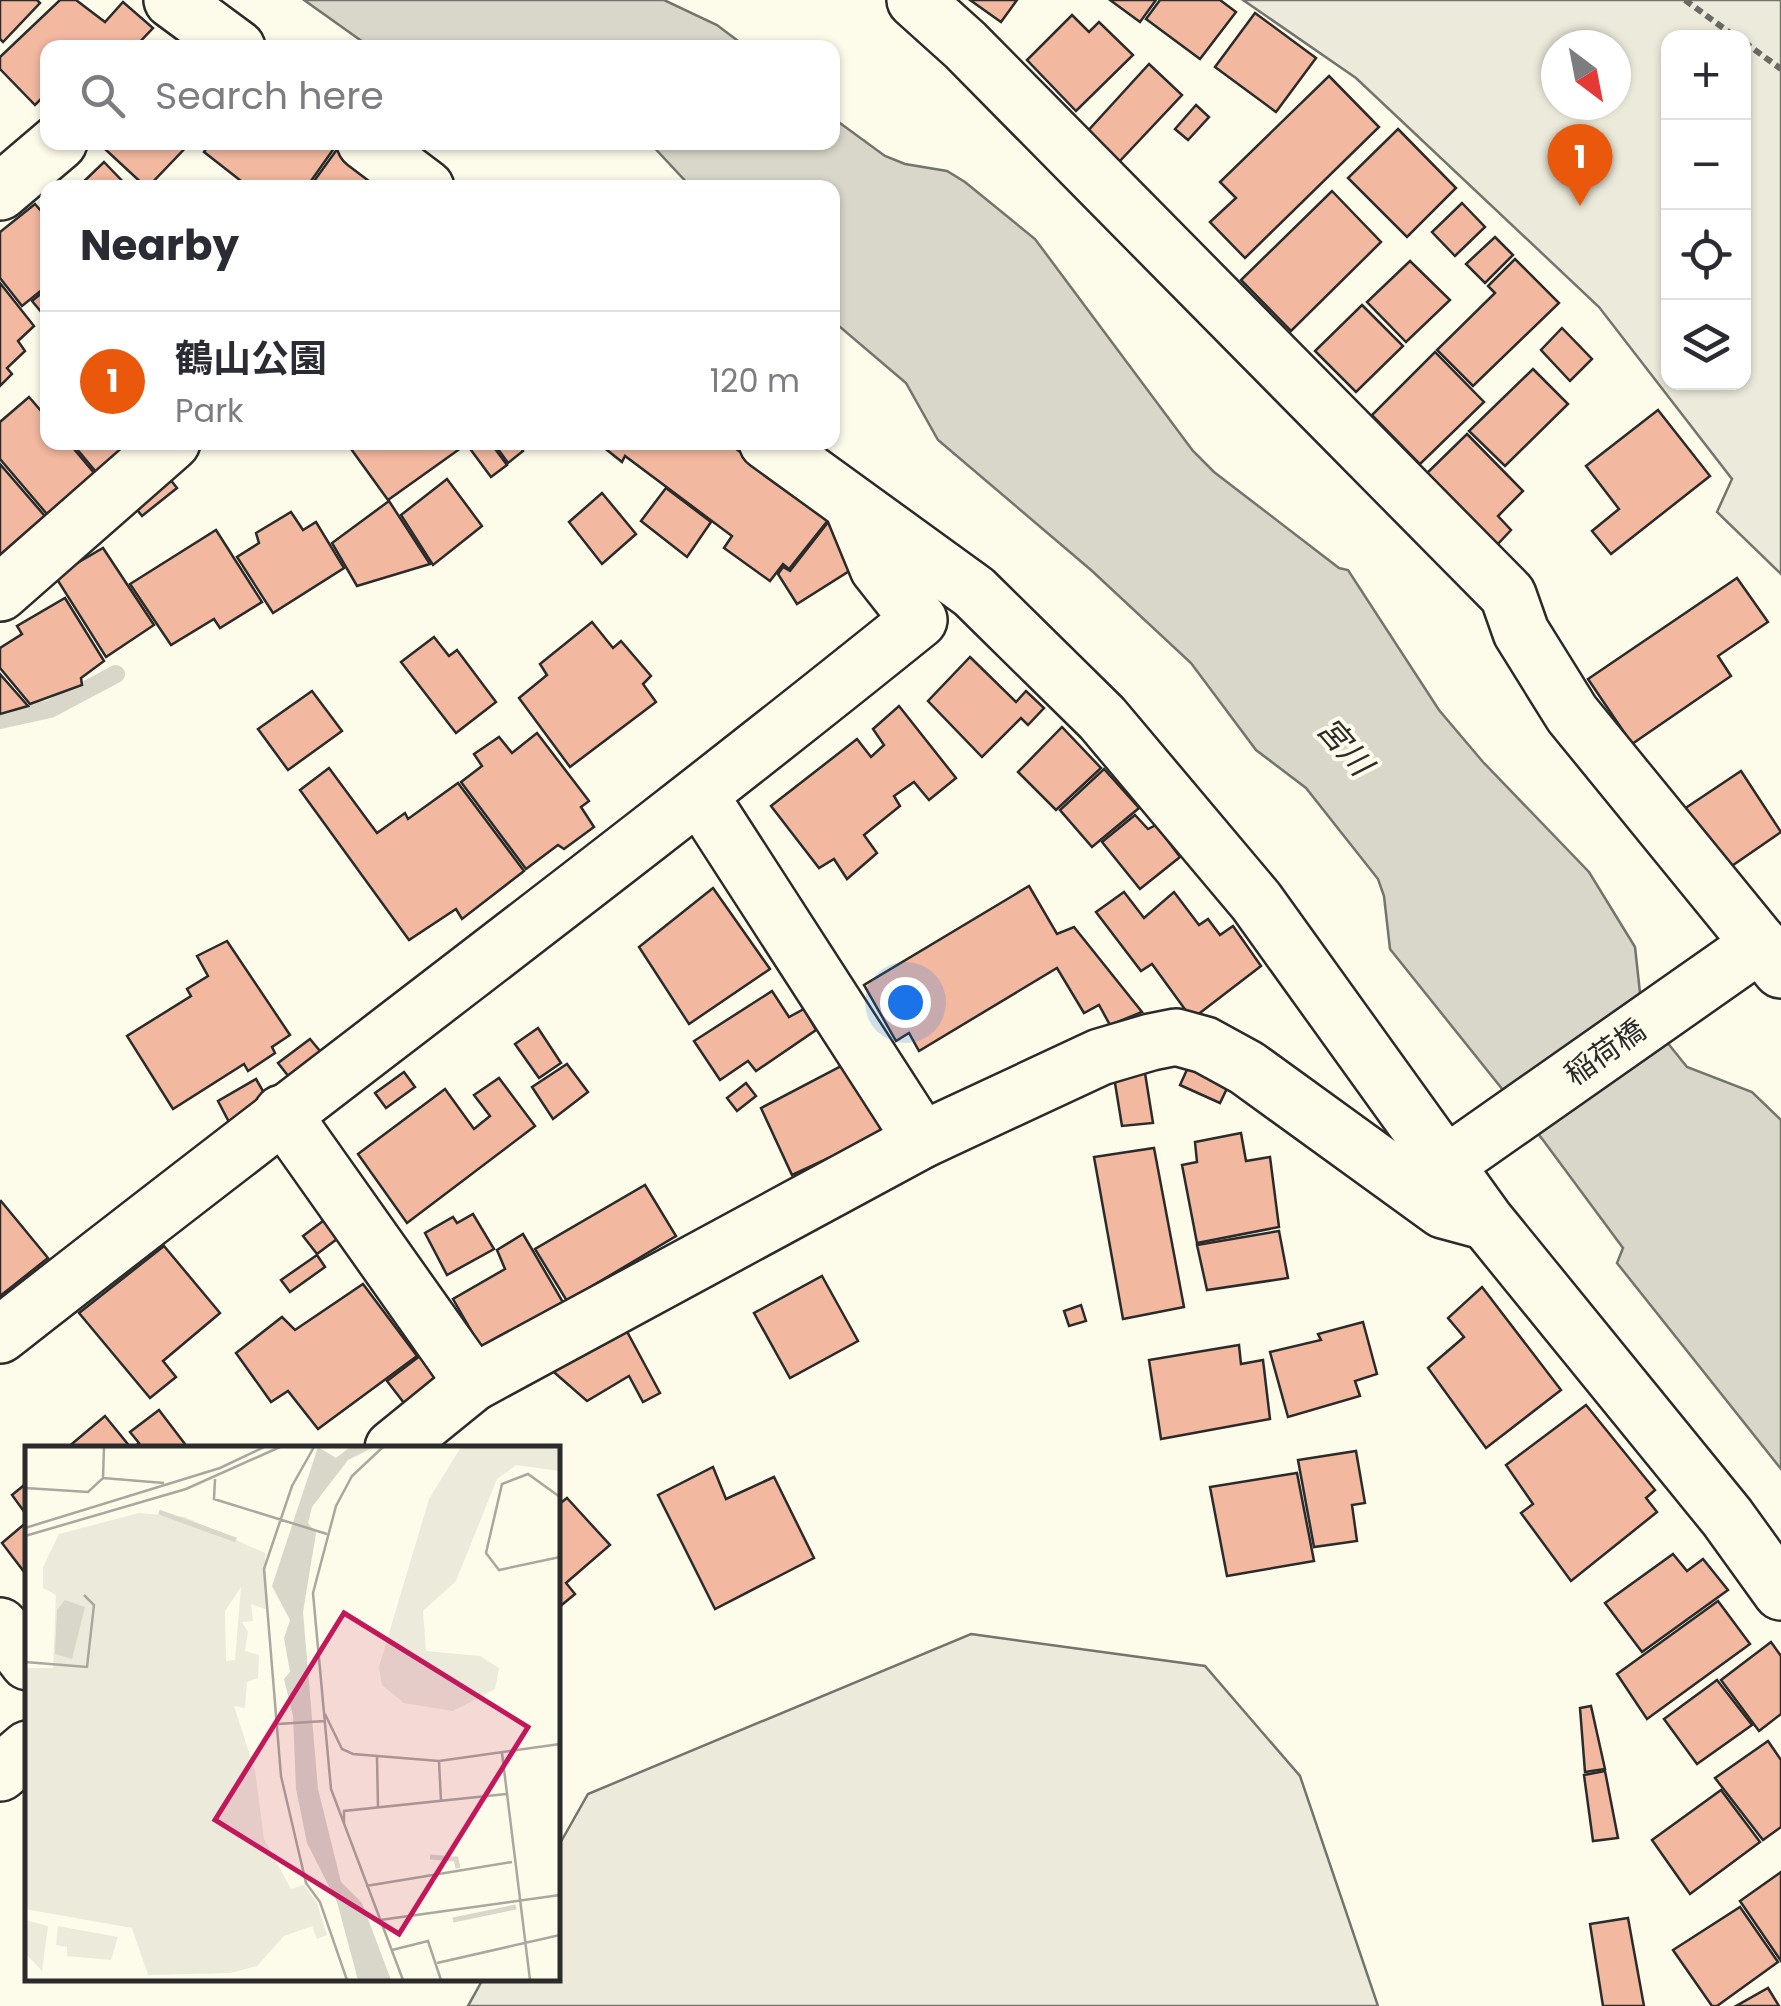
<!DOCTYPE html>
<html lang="en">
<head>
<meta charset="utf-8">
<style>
  body { margin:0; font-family:Poppins,"Noto Sans JP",sans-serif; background:#f7f7f7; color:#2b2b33 }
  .controls { position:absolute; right:30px; top:30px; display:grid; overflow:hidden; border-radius:20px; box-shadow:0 2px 8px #0004 }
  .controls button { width:90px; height:90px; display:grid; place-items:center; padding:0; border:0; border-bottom:2px solid #e1e1e2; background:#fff; color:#2b2b33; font:50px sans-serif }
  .compass { position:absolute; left:1541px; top:30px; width:90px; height:90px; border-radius:50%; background:#fff; box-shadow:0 2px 8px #0004; rotate:148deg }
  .you { position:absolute; left:905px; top:1002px; width:35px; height:35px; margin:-25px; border:8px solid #fff; border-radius:50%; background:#1a73e8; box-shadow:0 0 0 15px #1a73e833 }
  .badge { display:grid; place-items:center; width:65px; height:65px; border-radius:50%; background:#ea580c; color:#fff; font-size:32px; font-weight:700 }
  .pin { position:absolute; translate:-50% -82px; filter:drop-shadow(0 2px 5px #0008) }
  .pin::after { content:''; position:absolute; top:52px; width:35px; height:30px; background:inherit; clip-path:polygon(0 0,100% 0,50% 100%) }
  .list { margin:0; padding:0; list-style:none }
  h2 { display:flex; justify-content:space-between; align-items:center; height:130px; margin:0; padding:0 40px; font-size:42px }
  h2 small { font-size:32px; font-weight:400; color:#7c7c81 }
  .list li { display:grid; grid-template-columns:65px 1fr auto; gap:30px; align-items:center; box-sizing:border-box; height:140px; padding:0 40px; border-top:2px solid #e1e1e2 }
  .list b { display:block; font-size:38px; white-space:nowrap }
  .list p { margin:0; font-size:32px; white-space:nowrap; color:#7c7c81 }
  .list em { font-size:32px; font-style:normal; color:#7c7c81 }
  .icon { flex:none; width:55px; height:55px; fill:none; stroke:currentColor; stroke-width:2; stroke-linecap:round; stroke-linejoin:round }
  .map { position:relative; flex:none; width:1781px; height:2006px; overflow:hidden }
  .search { position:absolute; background:#fff; box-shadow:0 2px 8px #0004; left:40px; top:40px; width:800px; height:110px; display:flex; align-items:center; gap:25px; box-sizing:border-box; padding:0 35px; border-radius:20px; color:#7c7c81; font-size:38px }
  .panel { position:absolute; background:#fff; box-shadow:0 2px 8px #0004; left:40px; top:180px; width:800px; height:270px; border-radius:20px }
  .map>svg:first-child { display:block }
</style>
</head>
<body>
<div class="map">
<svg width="1781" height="2006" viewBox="0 0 1781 2006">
  <rect width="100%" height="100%" fill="#fdfbea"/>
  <g fill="#ecebdb" stroke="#74746e" stroke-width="2.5" fill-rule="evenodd">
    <path d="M1243,0H1781V574L1717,512L1732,479L1599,307L1356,78ZM1668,38H1744V382H1668ZM1556,45H1616V105H1556Z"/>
    <polygon points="971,1634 1205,1666 1300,1776 1378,2006 468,2006 483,1979 558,1978 558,1847 588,1794"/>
  </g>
  <g fill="#d8d7c9" stroke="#74746e" stroke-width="2.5">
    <polygon points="304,0 664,0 717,25 746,47 370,47"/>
    <polygon points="833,118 885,156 905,164 947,171 965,182 1035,239 1193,451 1214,472 1339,568 1348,570 1439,710 1483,762 1589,872 1635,947 1642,1011 1687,1067 1752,1092 1781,1120 1781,1469 1617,1263 1623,1248 1543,1140 1390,949 1384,896 1378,879 1306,788 1256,750 1191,663 1091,570 938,440 906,383 833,321 832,188 691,187 650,143 832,142"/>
  </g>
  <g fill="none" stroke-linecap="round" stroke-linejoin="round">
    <polyline stroke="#d8d7c9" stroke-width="18" points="0,720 50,709 116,674"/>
  </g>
  <g fill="#f2b8a0" stroke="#2b2b2b" stroke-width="2.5">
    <polygon points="0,0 37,0 40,3 3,42 0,39"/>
    <polygon points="60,0 76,0 105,22 123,2 153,28 134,48 48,48 48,92 35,105 0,69 0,57"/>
    <polygon points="970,0 1017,0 1001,22"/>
    <polygon points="1110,0 1156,0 1140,22"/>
    <polygon points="1160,0 1220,0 1236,12 1200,59 1146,19"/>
    <polygon points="1255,13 1316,58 1276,112 1215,67"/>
    <polygon points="1072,15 1089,32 1099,22 1133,55 1076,111 1027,60"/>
    <polygon points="1149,64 1182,95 1118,163 1086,133"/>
    <polygon points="1329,76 1379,127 1245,258 1210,222 1236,198 1220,182"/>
    <polygon points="1196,105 1209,117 1188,140 1175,129"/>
    <polygon points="1398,129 1456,188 1407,237 1348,178"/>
    <polygon points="114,142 191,142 147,188 106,150"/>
    <polygon points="211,142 329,142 335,147 306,188 250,188 204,152"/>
    <polygon points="338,148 387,188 309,188"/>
    <polygon points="104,162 129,188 77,188"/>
    <polygon points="1332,191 1381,242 1291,331 1241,280"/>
    <polygon points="1462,203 1485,227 1455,256 1432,232"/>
    <polygon points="35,204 48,219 48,285 22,306 0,278 0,232"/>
    <polygon points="1495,237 1513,255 1485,283 1466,264"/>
    <polygon points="1515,259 1559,303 1473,386 1437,350 1495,293 1488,286"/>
    <polygon points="1410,261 1450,300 1406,342 1367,302"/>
    <polygon points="0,283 34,326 18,341 25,351 7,368 12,374 0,386"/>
    <polygon points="48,288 48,320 32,301"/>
    <polygon points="1362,305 1403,346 1356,392 1315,351"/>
    <polygon points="1562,328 1592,359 1570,381 1541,350"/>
    <polygon points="1435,352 1484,402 1420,464 1372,415"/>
    <polygon points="1533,369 1568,404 1505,466 1469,431"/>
    <polygon points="29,397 48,419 48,442 68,442 100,480 52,520 0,459 0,422"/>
    <polygon points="1658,410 1710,476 1611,554 1592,531 1619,509 1586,466"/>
    <polygon points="1467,434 1523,491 1498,516 1511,530 1496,546 1425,475"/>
    <polygon points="71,442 137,442 102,479"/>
    <polygon points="346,442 457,442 461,448 388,500"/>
    <polygon points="465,442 490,442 507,465 491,477"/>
    <polygon points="493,442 517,442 523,451 508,463"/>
    <polygon points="597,442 727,442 829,519 789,569 783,564 770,581 724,548 732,536 625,456 622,462"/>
    <polygon points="0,464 50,522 0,566"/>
    <polygon points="162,469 177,488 142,516 128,498"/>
    <polygon points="447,479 482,526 433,565 401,515"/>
    <polygon points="666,488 711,522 687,557 641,521"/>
    <polygon points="602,493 636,534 602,564 569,522"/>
    <polygon points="389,501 430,564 357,586 332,543"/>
    <polygon points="291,512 303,530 316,522 344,568 273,613 237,557 259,543 256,533"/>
    <polygon points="829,521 854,568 797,604 778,574 783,567 790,571"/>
    <polygon points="216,530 262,602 220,628 214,619 171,645 130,584"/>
    <polygon points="103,548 154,625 106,657 55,576"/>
    <polygon points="1737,578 1768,622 1718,656 1731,676 1632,744 1588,679"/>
    <polygon points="65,598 104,661 81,678 82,685 30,704 0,668 0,648 22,634 17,626"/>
    <polygon points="592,622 613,648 621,641 651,676 643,684 656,702 570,767 519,698 547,675 540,664"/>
    <polygon points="434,637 449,656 457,650 496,702 456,733 401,662"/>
    <polygon points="970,657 1016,702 1026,691 1044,708 1028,725 1021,718 982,757 928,701"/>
    <polygon points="0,674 28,706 0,714"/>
    <polygon points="312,691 342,731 288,770 258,729"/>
    <polygon points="899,706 956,778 929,800 914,782 894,796 900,806 864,835 877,853 847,879 834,859 819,868 771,806 857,739 871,757 884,745 873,729"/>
    <polygon points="1062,727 1101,768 1056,810 1018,772"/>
    <polygon points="537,733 589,801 581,807 594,827 564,849 558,845 526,869 461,782 482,766 474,754 499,737 512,753"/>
    <polygon points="329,768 377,833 405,813 408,819 458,783 524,871 462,919 456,909 409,940 300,790"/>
    <polygon points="1104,769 1139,808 1092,847 1060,810"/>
    <polygon points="1741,771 1781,832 1723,872 1681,811"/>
    <polygon points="1135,815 1148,829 1156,825 1180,857 1140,889 1102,842"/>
    <polygon points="1029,886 1057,934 1074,927 1142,1012 1110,1025 1099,1005 1084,1013 1057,968 919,1051 909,1033 896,1041 864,985"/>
    <polygon points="713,888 770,969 689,1024 639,947"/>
    <polygon points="1124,892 1144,918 1174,892 1199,925 1208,919 1220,935 1233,926 1261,966 1192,1019 1152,964 1141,971 1096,912"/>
    <polygon points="227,941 290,1035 272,1047 275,1053 248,1071 244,1064 173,1109 127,1036 191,996 187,989 208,976 197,956"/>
    <polygon points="772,991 789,1017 804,1009 816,1030 756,1071 748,1061 720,1080 694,1041"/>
    <polygon points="538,1028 561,1063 539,1078 515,1044"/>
    <polygon points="310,1039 325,1057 293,1082 278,1063"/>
    <polygon points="849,1062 883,1133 792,1175 761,1108"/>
    <polygon points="1190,1063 1230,1082 1220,1103 1180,1085"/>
    <polygon points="567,1064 588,1092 553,1119 532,1087"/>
    <polygon points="404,1072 415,1087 386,1108 375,1093"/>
    <polygon points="1145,1073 1153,1123 1122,1126 1114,1077"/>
    <polygon points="499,1078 535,1126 407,1223 358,1154 445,1089 474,1129 490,1116 474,1095"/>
    <polygon points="256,1079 267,1098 229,1122 218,1101"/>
    <polygon points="746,1083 756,1096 737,1111 727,1098"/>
    <polygon points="1241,1133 1246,1161 1270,1157 1279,1227 1197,1243 1182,1165 1197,1162 1195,1142"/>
    <polygon points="1154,1148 1184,1307 1123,1319 1094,1157"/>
    <polygon points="645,1185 676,1236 567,1301 535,1249"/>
    <polygon points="1,1201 48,1258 0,1296 0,1202"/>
    <polygon points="473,1214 494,1249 447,1275 425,1233 453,1217 457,1223"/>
    <polygon points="331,1215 345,1233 317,1254 303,1236"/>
    <polygon points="1279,1231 1288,1278 1207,1290 1197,1245"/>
    <polygon points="523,1234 564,1304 484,1353 453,1299 505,1269 497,1250"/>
    <polygon points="164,1246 220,1313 163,1361 176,1377 150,1398 79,1313"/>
    <polygon points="317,1255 325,1267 290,1292 281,1280"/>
    <polygon points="822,1276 858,1341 790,1378 754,1313"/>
    <polygon points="363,1284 417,1356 318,1429 288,1391 271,1402 236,1353 282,1317 295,1330"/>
    <polygon points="1482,1287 1561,1390 1486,1448 1428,1368 1464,1337 1448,1318"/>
    <polygon points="1081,1305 1086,1321 1069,1326 1064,1311"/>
    <polygon points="1363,1322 1377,1374 1355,1381 1360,1396 1288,1417 1270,1352 1321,1340 1318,1334"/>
    <polygon points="624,1326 660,1393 643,1402 629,1376 587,1401 548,1367"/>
    <polygon points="1239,1345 1241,1364 1263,1360 1270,1419 1161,1439 1149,1360"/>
    <polygon points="429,1349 451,1382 411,1412 387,1381"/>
    <polygon points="1586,1405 1655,1490 1646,1498 1657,1512 1571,1581 1521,1513 1533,1504 1506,1465"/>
    <polygon points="159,1410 188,1448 133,1448 139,1443 130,1432"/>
    <polygon points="105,1416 131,1448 67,1448"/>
    <polygon points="1356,1451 1365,1503 1352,1505 1357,1541 1314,1547 1298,1460"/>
    <polygon points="713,1467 726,1499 774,1477 814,1558 715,1609 658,1495"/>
    <polygon points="1297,1473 1314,1561 1227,1576 1210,1487"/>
    <polygon points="28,1482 28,1517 12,1495"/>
    <polygon points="567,1498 610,1545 566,1583 575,1594 558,1608 558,1505"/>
    <polygon points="28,1521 28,1577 2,1543"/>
    <polygon points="1673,1554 1687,1571 1703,1559 1728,1590 1642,1652 1605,1603"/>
    <polygon points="1718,1601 1750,1644 1647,1719 1617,1674"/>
    <polygon points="1771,1642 1781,1656 1781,1714 1759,1731 1721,1680"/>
    <polygon points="1717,1680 1752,1725 1697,1764 1664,1719"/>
    <polygon points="1591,1706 1605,1769 1585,1772 1580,1708"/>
    <polygon points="1768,1741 1781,1760 1781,1827 1763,1840 1715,1778"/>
    <polygon points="1605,1771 1618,1838 1593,1841 1584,1775"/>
    <polygon points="1721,1790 1760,1842 1690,1894 1652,1840"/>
    <polygon points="1781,1872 1781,1961 1740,1901"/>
    <polygon points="1740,1907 1778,1962 1717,2006 1712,2006 1673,1950"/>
    <polygon points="1628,1918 1644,2006 1603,2006 1590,1924"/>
    <polygon points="1768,1988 1779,2006 1736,2006"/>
  </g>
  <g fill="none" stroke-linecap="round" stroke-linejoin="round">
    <defs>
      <g id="minor">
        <polyline points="172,0 237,48"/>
        <polyline points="915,0 965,45 1508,595 1521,632 1572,714 1781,970"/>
        <polyline points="365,142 426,188"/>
        <polyline points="0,192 59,142"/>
        <polyline points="767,442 974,592 1102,718 1256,901 1486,1221 1727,1517 1781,1592"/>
        <polyline points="0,593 172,442"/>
        <polyline points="700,796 922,1140"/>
        <polyline points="282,1113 473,1383"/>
        <polyline points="1445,1165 1760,944"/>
        <path d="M0,1335C305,1095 617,864 919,620L878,568L855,512"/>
        <polyline points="393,1448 473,1383 922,1140 1100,1057 1151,1042 1176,1037 1205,1045 1247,1068 1443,1210 1480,1220"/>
        <polyline points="0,1626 28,1662"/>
        <polyline points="0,1773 28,1749"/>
      </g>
    </defs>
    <use href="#minor" stroke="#2b2b2b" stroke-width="60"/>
    <g stroke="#6a6964" stroke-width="6" stroke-dasharray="8 5" stroke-linecap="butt">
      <polyline points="1685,0 1737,38"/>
      <polyline points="1744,42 1781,69"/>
    </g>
    <use href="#minor" stroke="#fdfbea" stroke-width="55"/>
  </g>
  <g text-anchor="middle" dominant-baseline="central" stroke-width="8" stroke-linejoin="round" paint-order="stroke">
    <g font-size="30" fill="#2b2b2b" stroke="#fdfbea">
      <text transform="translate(1605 1052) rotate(-35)">稲荷橋</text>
    </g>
    <g font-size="32" font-style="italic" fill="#2b2b2b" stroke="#fdfbea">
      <text transform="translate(1345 746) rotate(49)">宮川</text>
    </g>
  </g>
  <g transform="translate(25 1446)">
    <rect width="535" height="535" fill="#fdfbea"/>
    <path d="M436,1H535V25L491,19L472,33L431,135L398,165L401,205L455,210L474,222L470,243L428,265L379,257L357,239L354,221L404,53ZM114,67L160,71L240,107L243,164L226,158L228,175L217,176L223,186L220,205L234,209L233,232L222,236L220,262L209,260L230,325L239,393L266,443L279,439L292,457L302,489L292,493L287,480L259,490L232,520L205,527L123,529L107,482L0,463V222H28L31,149L18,142V121L34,88ZM216,141L210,214L201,215L200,165ZM0,474L23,480L17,525L0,507ZM33,480L93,491L86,514L42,510V501L31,499Z" fill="#ecebdb" fill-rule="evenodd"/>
    <path d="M293,1L311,12L325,1H349L323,14L287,61L283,77L291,87L278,166L293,343L316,436L337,457L366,534H333L312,456L282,397L271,343L268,270L259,233L265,226L259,192L265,174L247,140ZM40,154L60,161L47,213L30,208L32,164Z" fill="#d8d7c9"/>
    <path fill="none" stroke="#d8d7c9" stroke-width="5" d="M134,66L211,94M405,411L431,413L433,422M428,474L491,461"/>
    <path fill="none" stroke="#a9a89e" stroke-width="2.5" d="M289,1L267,40L239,123L256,330L281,437L295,456L322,534M358,1L327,30L311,60L288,147L306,343L378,534M78,32L79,1M190,33L189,53L302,88M0,42L63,46L78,32L139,37M535,51L503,28L477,38L461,107L474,124L535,111M0,82L195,22L239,1M0,90L161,43L255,1M0,216L62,221L69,159L59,149M300,268L317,303L328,308L414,315L535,298M253,278L300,275M477,307L505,534M352,311L353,361M414,315L416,355M319,377V365L481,348M341,440L487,416M355,474L535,449M367,504L403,495L416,534M412,517L535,489"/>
    <path fill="#c2185b" fill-opacity="0.15" stroke="#c2185b" stroke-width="5" d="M319,167L503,281L374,488L190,374Z"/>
    <rect width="535" height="535" fill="none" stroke="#2b2b2b" stroke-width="5"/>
  </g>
</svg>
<div class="controls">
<button>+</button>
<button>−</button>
<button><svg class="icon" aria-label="locate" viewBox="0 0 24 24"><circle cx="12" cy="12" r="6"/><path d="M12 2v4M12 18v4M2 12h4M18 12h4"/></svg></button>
<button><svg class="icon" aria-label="layers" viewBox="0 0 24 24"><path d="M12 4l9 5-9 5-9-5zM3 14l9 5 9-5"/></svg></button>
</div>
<svg class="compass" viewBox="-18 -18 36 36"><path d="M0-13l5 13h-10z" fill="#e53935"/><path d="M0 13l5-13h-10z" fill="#7c7c81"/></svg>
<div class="you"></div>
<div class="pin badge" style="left:1580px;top:206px">1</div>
<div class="search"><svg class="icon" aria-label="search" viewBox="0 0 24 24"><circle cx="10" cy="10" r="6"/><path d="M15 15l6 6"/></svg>Search here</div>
<section class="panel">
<h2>Nearby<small></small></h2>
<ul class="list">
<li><span class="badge">1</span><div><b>鶴山公園</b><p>Park</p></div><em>120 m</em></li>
</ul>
</section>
</div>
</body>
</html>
